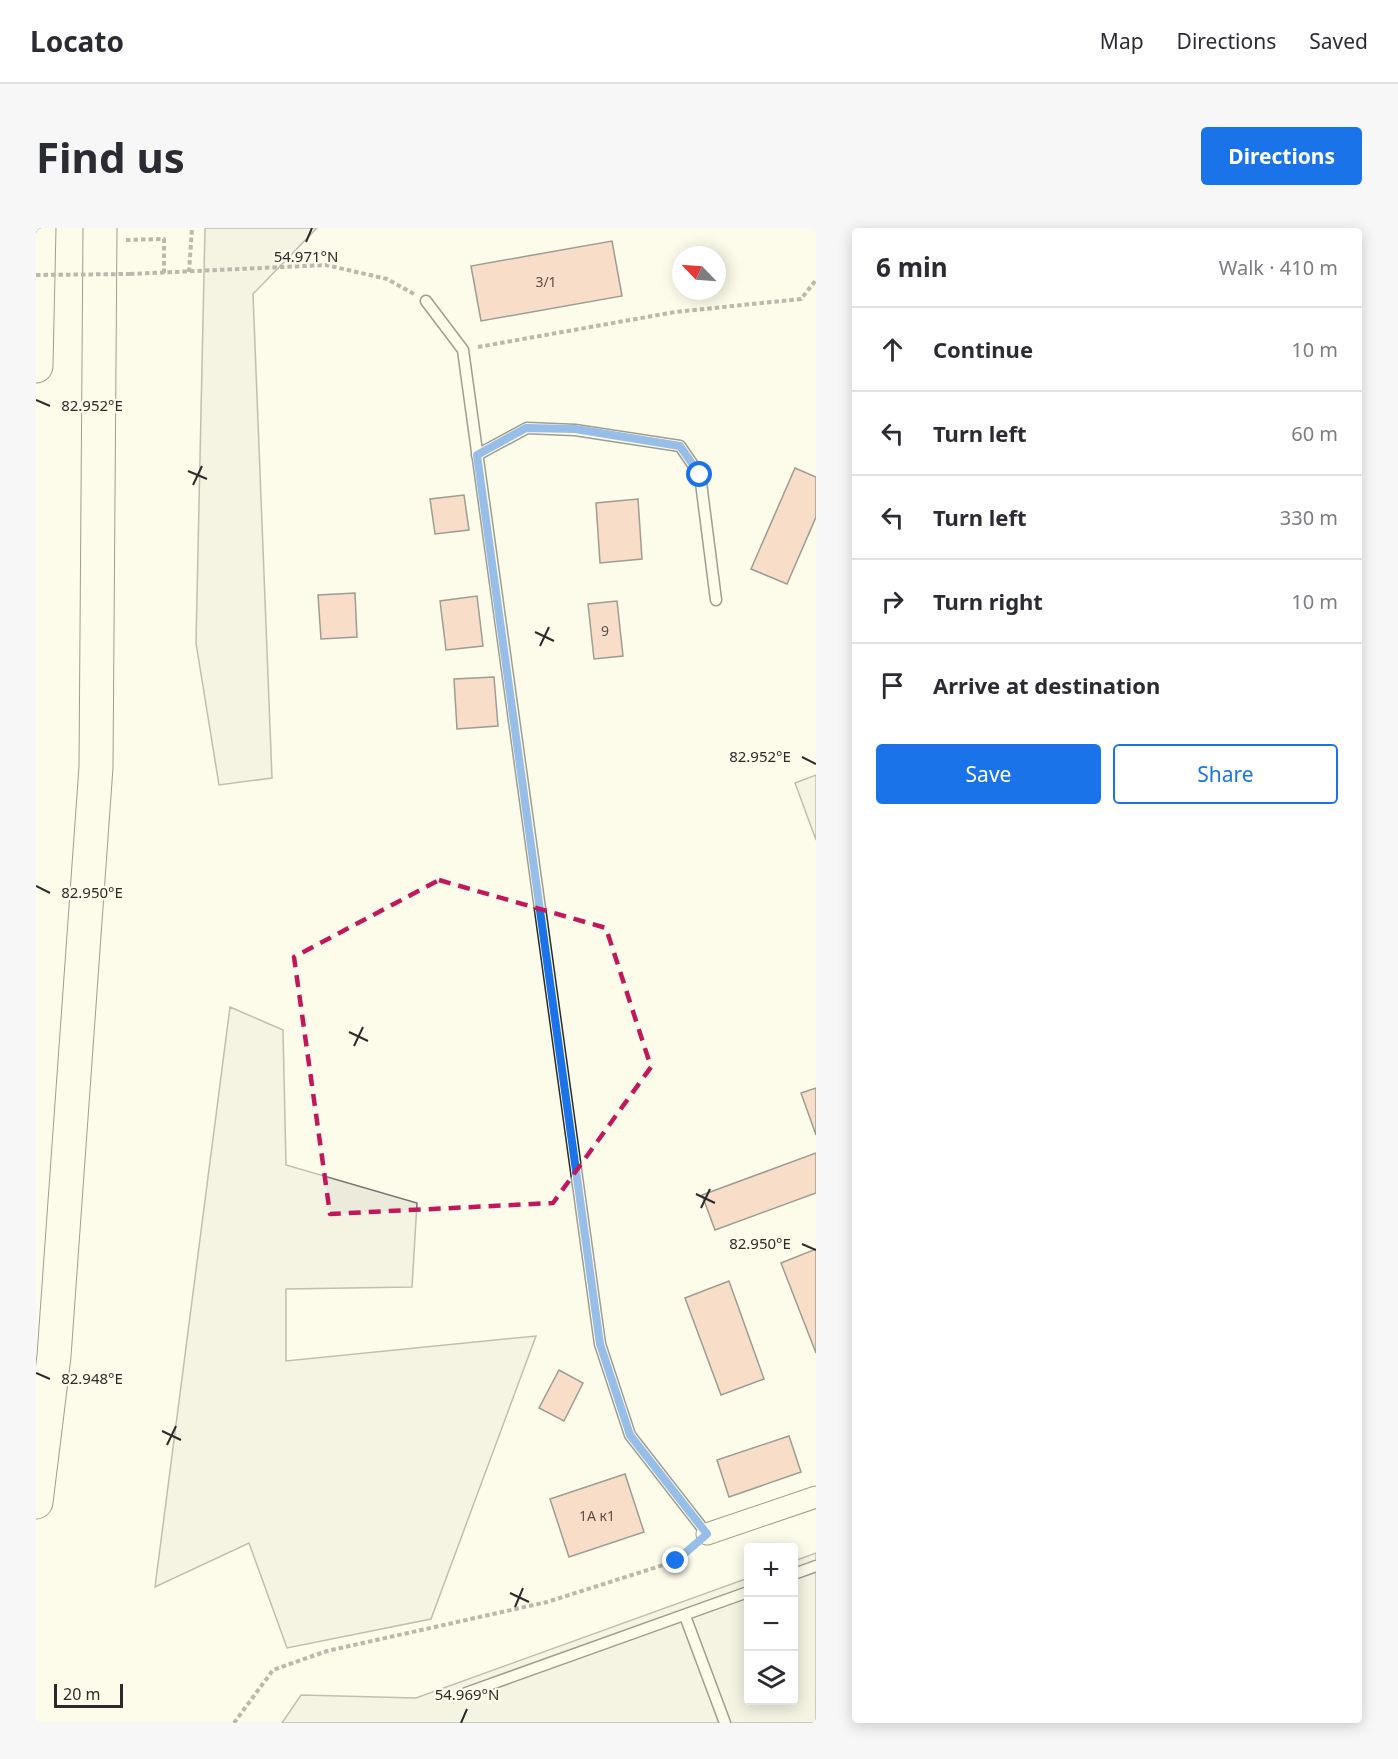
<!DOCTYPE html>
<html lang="en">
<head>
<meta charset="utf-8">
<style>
  body { margin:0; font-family:"Noto Sans",sans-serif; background:#f7f7f7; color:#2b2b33 }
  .controls { position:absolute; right:18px; bottom:18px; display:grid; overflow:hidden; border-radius:6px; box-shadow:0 3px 15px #0003 }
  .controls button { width:54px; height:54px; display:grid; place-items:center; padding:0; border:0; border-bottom:2px solid #e1e1e2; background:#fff; color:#2b2b33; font:30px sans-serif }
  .compass { position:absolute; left:636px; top:18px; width:54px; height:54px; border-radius:50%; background:#fff; box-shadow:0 3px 15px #0003; rotate:295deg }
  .scale { position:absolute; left:18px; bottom:15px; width:69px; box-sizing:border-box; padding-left:6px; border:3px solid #2b2b2b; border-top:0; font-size:16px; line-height:21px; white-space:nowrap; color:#2b2b2b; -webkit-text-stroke:4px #fdfbea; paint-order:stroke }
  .stop { position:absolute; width:18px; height:18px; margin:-14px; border:4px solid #1a73e8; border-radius:50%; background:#fff }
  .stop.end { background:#1a73e8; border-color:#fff; box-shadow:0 2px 6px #0008 }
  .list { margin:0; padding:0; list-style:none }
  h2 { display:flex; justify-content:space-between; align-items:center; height:78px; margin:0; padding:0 24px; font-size:26px }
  h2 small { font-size:20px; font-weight:400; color:#7c7c81 }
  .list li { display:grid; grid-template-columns:39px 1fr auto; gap:18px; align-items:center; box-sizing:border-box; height:84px; padding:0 24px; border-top:2px solid #e1e1e2 }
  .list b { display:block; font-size:22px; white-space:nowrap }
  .list em { font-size:20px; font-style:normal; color:#7c7c81 }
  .actions { display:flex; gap:12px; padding:18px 24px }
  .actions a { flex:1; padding:14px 0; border:2px solid #1a73e8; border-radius:6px; text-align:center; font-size:21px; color:#1a73e8 }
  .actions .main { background:#1a73e8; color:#fff }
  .icon { flex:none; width:33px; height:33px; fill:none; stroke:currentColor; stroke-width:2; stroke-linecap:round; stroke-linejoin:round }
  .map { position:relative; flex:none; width:780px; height:1495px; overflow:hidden; border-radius:6px }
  header { display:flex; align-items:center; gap:36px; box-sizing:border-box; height:84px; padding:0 30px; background:#fff; border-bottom:2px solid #e1e1e2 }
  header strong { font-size:28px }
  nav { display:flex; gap:33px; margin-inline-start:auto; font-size:21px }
  .intro { display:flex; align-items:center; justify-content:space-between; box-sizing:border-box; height:144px; padding:0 36px }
  h1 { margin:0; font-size:42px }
  .button { padding:15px 27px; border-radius:6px; background:#1a73e8; color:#fff; font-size:21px; font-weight:700 }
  main { display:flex; gap:36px; padding:0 36px }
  aside { flex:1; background:#fff; border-radius:6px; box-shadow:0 3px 15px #0003 }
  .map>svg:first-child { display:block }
</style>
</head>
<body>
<header>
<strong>Locato</strong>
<nav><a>Map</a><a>Directions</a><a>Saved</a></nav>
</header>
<div class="intro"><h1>Find us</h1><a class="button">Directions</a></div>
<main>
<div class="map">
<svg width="780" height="1495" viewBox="0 0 780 1495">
  <rect width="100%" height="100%" fill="#fdfbea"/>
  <g fill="#ecebdb" stroke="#74746e" stroke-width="1.5">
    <polygon points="169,0 281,0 217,66 236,550 183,557 160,415"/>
    <polygon points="780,547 780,612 759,555"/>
    <polygon points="194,779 247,802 250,937 381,975 376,1059 250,1061 250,1133 500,1108 395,1391 251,1420 213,1315 119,1359"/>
    <polygon points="780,1325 780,1495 246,1495 265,1467 380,1470 712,1350 712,1472 758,1472 758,1333"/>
  </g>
  <g fill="#f2b8a0" stroke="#2b2b2b" stroke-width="1.5">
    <polygon points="576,13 586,68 445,93 435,38"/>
    <polygon points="759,240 780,249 780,289 751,356 715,341"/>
    <polygon points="428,267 433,302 399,306 394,271"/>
    <polygon points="602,271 606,331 564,335 560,275"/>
    <polygon points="319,365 321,409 285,411 282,367"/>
    <polygon points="441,368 447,418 410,422 404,373"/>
    <polygon points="581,373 587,428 558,431 552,376"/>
    <polygon points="458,449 462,498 421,501 418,451"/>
    <polygon points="780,860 780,907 765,865"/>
    <polygon points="780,925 780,965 679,1002 666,967"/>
    <polygon points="780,1021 780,1125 745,1035"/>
    <polygon points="693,1053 728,1151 685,1167 649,1070"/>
    <polygon points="523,1142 547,1155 528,1193 503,1180"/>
    <polygon points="753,1208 765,1244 693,1269 681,1232"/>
    <polygon points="589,1246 608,1304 533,1329 514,1271"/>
  </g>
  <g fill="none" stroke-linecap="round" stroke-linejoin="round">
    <defs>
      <g id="service">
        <polyline points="390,73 427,122 564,1116 594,1207 671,1306"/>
        <polyline points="441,227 491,200 539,202 644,218 664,247 680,372"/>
        <polyline points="758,1346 780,1338"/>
        <polyline points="649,1388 689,1495"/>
        <polyline points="430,1465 712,1364"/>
      </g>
      <polyline id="minor" points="671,1306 780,1269"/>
      <g id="primary">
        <polyline points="0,138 3,0"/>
        <polyline points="0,1274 18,1128 60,539 64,0"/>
      </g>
    </defs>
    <use href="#service" stroke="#2b2b2b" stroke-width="13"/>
    <use href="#minor" stroke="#2b2b2b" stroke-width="23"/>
    <use href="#primary" stroke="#2b2b2b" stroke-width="35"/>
    <g stroke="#6a6964" stroke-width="4" stroke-dasharray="4.5 3" stroke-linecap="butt">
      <polyline points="90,12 128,11 128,45"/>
      <polyline points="153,44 156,0"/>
      <polyline points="94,46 290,37 351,51 378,66"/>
      <polyline points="442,119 639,84 765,71 780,52"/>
      <polyline points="198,1495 237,1442 291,1423 511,1374 640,1333 657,1319"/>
    </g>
    <use href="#service" stroke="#fdfbea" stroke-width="10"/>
    <use href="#minor" stroke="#fdfbea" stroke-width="21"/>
    <use href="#primary" stroke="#fdfbea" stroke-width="33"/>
    <polyline stroke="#6a6964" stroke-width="4" stroke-dasharray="4.5 3" stroke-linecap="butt" points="0,47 94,46"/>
  </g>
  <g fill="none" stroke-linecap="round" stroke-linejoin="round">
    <polyline stroke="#1a73e8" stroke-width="8" points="640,1333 671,1306 594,1207 564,1116 441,227 490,200 539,201 644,218 664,247"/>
  </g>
  <path d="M0 0H780V1495H0ZM403,652L570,700L615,839L517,975L294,986L258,729Z" fill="#fdfbea" fill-opacity=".55" fill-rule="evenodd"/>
  <path fill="none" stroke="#c2185b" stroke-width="4.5" stroke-dasharray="12 8" stroke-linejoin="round" d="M403,652L570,700L615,839L517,975L294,986L258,729Z"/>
  <path fill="none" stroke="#2b2b2b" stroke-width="2" d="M270,14L276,0M0,172L14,178M152,243L171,251M157,257L166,238M499,404L518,413M504,418L513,399M766,529L780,536M0,658L14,665M313,804L332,813M318,818L327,799M660,966L679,975M665,980L674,961M766,1016L780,1022M0,1145L14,1151M126,1203L145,1212M131,1217L140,1198M474,1365L493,1374M479,1379L487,1360M425,1495L431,1481"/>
  <g text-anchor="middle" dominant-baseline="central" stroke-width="4.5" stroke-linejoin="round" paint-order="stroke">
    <g font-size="14" fill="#5d4e48">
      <text x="510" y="53">3/1</text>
      <text x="569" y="402">9</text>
      <text x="561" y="1287">1А к1</text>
    </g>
  </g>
  <g font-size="15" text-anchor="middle" fill="#2b2b2b" stroke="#fdfbea" stroke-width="4.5" stroke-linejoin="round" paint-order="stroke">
    <text x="270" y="34">54.971°N</text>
    <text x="56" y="183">82.952°E</text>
    <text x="724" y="534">82.952°E</text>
    <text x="56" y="670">82.950°E</text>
    <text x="724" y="1021">82.950°E</text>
    <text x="56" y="1156">82.948°E</text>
    <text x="431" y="1472">54.969°N</text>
  </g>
</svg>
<div class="controls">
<button>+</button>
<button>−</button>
<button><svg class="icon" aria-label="layers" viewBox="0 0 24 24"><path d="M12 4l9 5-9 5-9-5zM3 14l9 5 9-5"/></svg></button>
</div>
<svg class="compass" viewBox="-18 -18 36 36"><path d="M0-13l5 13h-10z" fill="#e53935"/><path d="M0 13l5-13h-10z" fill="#7c7c81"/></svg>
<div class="scale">20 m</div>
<div class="stop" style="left:664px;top:247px"></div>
<div class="stop end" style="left:640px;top:1333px"></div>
</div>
<aside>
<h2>6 min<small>Walk · 410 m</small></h2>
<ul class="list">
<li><svg class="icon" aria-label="ahead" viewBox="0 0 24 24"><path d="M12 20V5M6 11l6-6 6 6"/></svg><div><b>Continue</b></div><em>10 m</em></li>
<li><svg class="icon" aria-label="left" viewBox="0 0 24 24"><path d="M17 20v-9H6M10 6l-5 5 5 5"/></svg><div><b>Turn left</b></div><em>60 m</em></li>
<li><svg class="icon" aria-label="left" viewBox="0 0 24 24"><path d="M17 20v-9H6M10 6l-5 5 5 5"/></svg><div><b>Turn left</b></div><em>330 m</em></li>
<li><svg class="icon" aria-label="right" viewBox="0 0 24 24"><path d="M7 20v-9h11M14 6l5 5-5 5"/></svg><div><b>Turn right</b></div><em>10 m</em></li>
<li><svg class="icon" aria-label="arrive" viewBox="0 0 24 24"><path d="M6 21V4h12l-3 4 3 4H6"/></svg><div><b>Arrive at destination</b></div></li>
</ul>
<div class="actions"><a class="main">Save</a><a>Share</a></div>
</aside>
</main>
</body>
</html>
